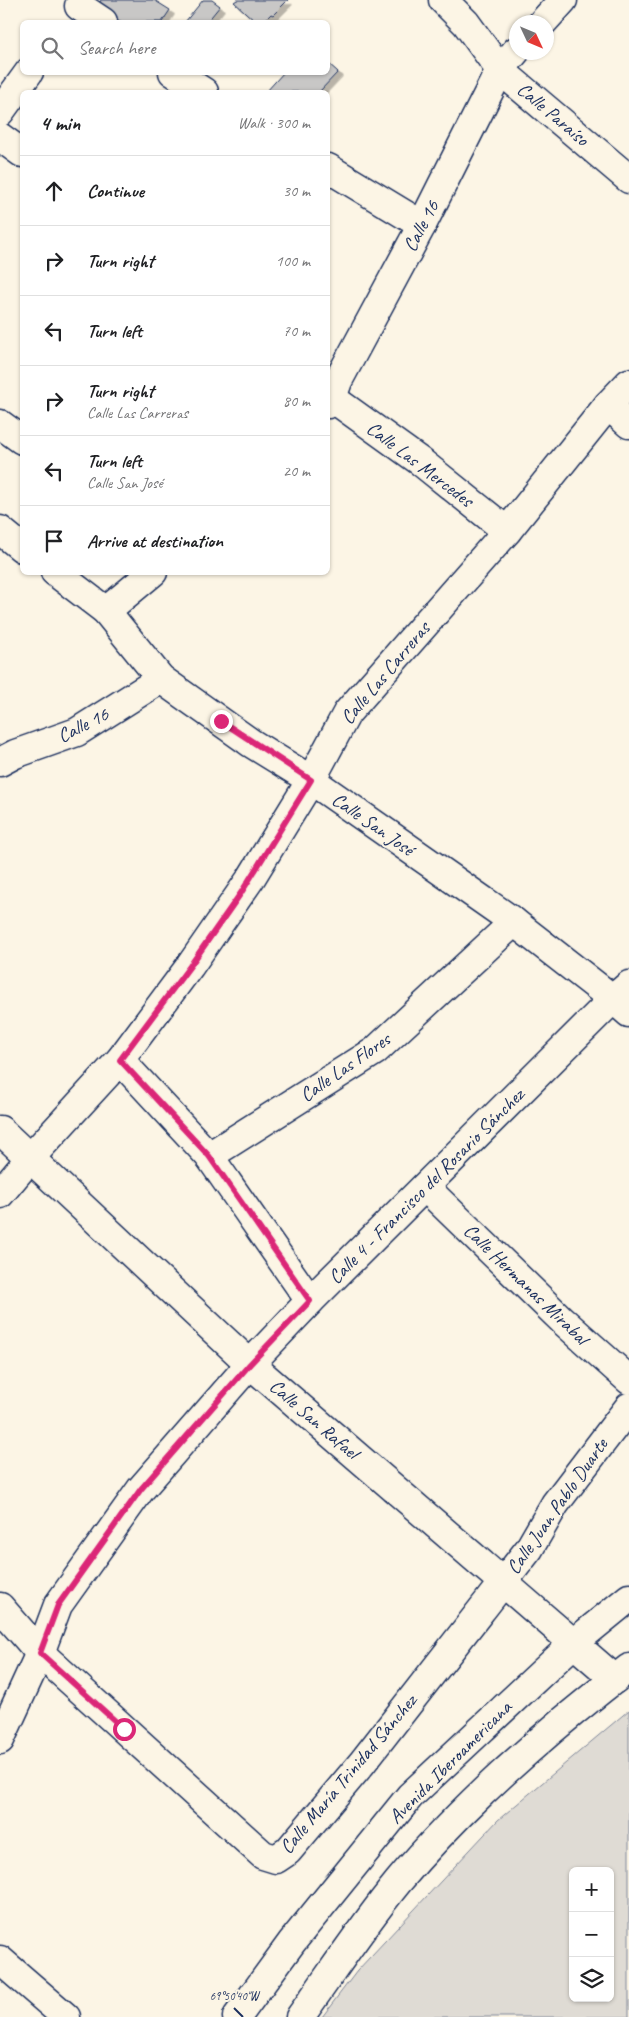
<!DOCTYPE html>
<html lang="en">
<head>
<meta charset="utf-8">
<style>
  body { margin:0; font-family:Caveat,sans-serif; background:#f6f6f6; color:#202124 }
  .controls { position:absolute; right:15px; bottom:15px; display:grid; overflow:hidden; border-radius:8px; box-shadow:0 1px 4px #0004 }
  .controls button { width:45px; height:45px; display:grid; place-items:center; padding:0; border:0; border-bottom:1px solid #e0e0e0; background:#fff; color:#202124; font:25px sans-serif }
  .compass { position:absolute; left:509px; top:15px; width:45px; height:45px; border-radius:50%; background:#fff; box-shadow:0 1px 4px #0004; rotate:134deg }
  .stop { position:absolute; width:15px; height:15px; margin:-11px; border:4px solid #db2777; border-radius:50%; background:#fff }
  .stop.end { background:#db2777; border-color:#fff; box-shadow:0 1px 5px #0008 }
  .list { margin:0; padding:0; list-style:none }
  h2 { display:flex; justify-content:space-between; align-items:center; height:65px; margin:0; padding:0 20px; font-size:21px }
  h2 small { font-size:16px; font-weight:400; color:#757577 }
  .list li { display:grid; grid-template-columns:32px 1fr auto; gap:15px; align-items:center; box-sizing:border-box; height:70px; padding:0 20px; border-top:1px solid #e0e0e0 }
  .list b { display:block; font-size:19px; white-space:nowrap }
  .list p { margin:0; font-size:16px; white-space:nowrap; color:#757577 }
  .list em { font-size:16px; font-style:normal; color:#757577 }
  .icon { flex:none; width:28px; height:28px; fill:none; stroke:currentColor; stroke-width:2; stroke-linecap:round; stroke-linejoin:round }
  .map { position:relative; flex:none; width:629px; height:2017px; overflow:hidden }
  .search { position:absolute; background:#fff; box-shadow:0 1px 4px #0004; left:20px; top:20px; width:310px; height:55px; display:flex; align-items:center; gap:12px; box-sizing:border-box; padding:0 18px; border-radius:8px; color:#757577; font-size:19px }
  .panel { position:absolute; background:#fff; box-shadow:0 1px 4px #0004; left:20px; top:90px; width:310px; height:485px; border-radius:8px }
  .map>svg:first-child { display:block }
</style>
</head>
<body>
<div class="map">
<svg width="629" height="2017" viewBox="0 0 629 2017">
  <defs>
    <filter id="shadow"><feDropShadow dx="4.5" dy="4.5" stdDeviation="0" flood-color="#0004"/></filter>
  </defs>
  <rect width="100%" height="100%" fill="#fcf5e5"/>
  <filter id="ink" filterUnits="userSpaceOnUse"><feTurbulence type="fractalNoise" baseFrequency=".02" numOctaves="2"/><feDisplacementMap in="SourceGraphic" scale="10" xChannelSelector="R" yChannelSelector="G"/><feConvolveMatrix kernelMatrix="1 2 1 2 8 2 1 2 1" color-interpolation-filters="sRGB"/></filter>
  <g filter="url(#ink)">
    <path fill="#dfdbd4" stroke="#7d8599" fill-rule="evenodd" d="M629,1710V2017H322L357,1971L498,1820ZM573,1871H610V1998H573Z"/>
    <g fill="#c8c7c6" stroke="#1b2f5e" filter="url(#shadow)">
      <polygon points="101,0 154,0 170,10 162,22 116,22 99,3"/>
      <polygon points="203,0 212,0 220,6 207,22 185,22"/>
      <polygon points="237,0 288,0 273,15 271,14 263,22 261,21 260,22 256,22 234,2"/>
      <polygon points="328,63 338,72 319,92 266,92 284,72 328,72"/>
    </g>
    <g fill="none" stroke-linecap="round" stroke-linejoin="round">
      <defs>
        <g id="street">
          <polyline points="443,0 466,23 500,70 629,179"/>
          <polyline points="79,6 103,22"/>
          <polyline points="543,22 563,0"/>
          <polyline points="173,72 204,92"/>
          <polyline points="0,112 29,72"/>
          <polyline points="0,137 22,153"/>
          <polyline points="328,168 422,225"/>
          <polyline points="332,398 421,462 507,531"/>
          <polyline points="328,404 332,398 338,381 422,225 500,70 516,51"/>
          <polyline points="608,405 629,424"/>
          <polyline points="0,424 22,440"/>
          <polyline points="0,530 22,548"/>
          <polyline points="55,572 106,611 161,679 251,743 311,780 514,922 613,999 629,1013"/>
          <polyline points="106,611 153,572"/>
          <polyline points="0,762 15,754 77,732 161,679"/>
          <polyline points="120,1060 209,1156 310,1301"/>
          <polyline points="0,1130 250,1364 615,1679"/>
          <polyline points="209,1156 375,1051 514,922"/>
          <polyline points="425,1187 562,1320 629,1380"/>
          <polyline points="0,1194 31,1157 120,1060 190,966 251,878 311,780 347,713 507,531 608,405 629,383"/>
          <polyline points="0,1607 40,1653 263,1855 276,1859 288,1851 362,1763 529,1549 555,1504 629,1407"/>
          <polyline points="0,1740 40,1653 58,1605 141,1489 250,1364 310,1301 613,999 629,985"/>
          <polyline points="0,1960 66,2017"/>
        </g>
        <g id="secondary">
          <polyline points="237,2017 292,1942 410,1796 575,1642 629,1598"/>
          <path d="M300,2017C332,1972 363,1925 398,1882C465,1802 547,1731 629,1668"/>
        </g>
      </defs>
      <use href="#street" stroke="#1b2f5e" stroke-width="31"/>
      <use href="#secondary" stroke="#1b2f5e" stroke-width="31"/>
      <use href="#street" stroke="#fcf5e5" stroke-width="28"/>
      <use href="#secondary" stroke="#fcf5e5" stroke-width="28"/>
    </g>
  </g>
  <g fill="none" stroke-linecap="round" stroke-linejoin="round" filter="url(#ink)">
    <polyline stroke="#db2777" stroke-width="6" points="124,1729 40,1653 58,1605 141,1489 250,1364 310,1301 209,1156 120,1060 190,966 241,893 311,780 221,721"/>
  </g>
  <path fill="none" stroke="#1b2f5e" stroke-width="2" d="M234,2008L243,2017"/>
  <g text-anchor="middle" dominant-baseline="central" stroke-width="4" stroke-linejoin="round" paint-order="stroke">
    <g font-size="20" fill="#1b2f5e" stroke="#fcf5e5">
      <text transform="translate(553 114) rotate(40)">Calle Paraíso</text>
      <text transform="translate(421 226) rotate(-62)">Calle 16</text>
      <text transform="translate(420 464) rotate(37)">Calle Las Mercedes</text>
      <text transform="translate(385 673) rotate(-50)">Calle Las Carreras</text>
      <text transform="translate(83 725) rotate(-27)">Calle 16</text>
      <text transform="translate(373 824) rotate(35)">Calle San José</text>
      <text transform="translate(345 1067) rotate(-35)">Calle Las Flores</text>
      <text transform="translate(426 1186) rotate(-45)">Calle 4 - Francisco del Rosario Sánchez</text>
      <text transform="translate(526 1284) rotate(44)">Calle Hermanas Mirabal</text>
      <text transform="translate(314 1419) rotate(41)">Calle San Rafael</text>
      <text transform="translate(557 1506) rotate(-55)">Calle Juan Pablo Duarte</text>
      <text transform="translate(450 1762) rotate(-45)">Avenida Iberoamericana</text>
      <text transform="translate(348 1774) rotate(-50)">Calle María Trinidad Sánchez</text>
    </g>
  </g>
  <g font-size="12" text-anchor="middle" fill="#1b2f5e" stroke="#fcf5e5" stroke-width="4" stroke-linejoin="round" paint-order="stroke">
    <text x="234" y="2000">69°50'40"W</text>
  </g>
</svg>
<div class="controls">
<button>+</button>
<button>−</button>
<button><svg class="icon" aria-label="layers" viewBox="0 0 24 24"><path d="M12 4l9 5-9 5-9-5zM3 14l9 5 9-5"/></svg></button>
</div>
<svg class="compass" viewBox="-18 -18 36 36"><path d="M0-13l5 13h-10z" fill="#e53935"/><path d="M0 13l5-13h-10z" fill="#757577"/></svg>
<div class="stop" style="left:124px;top:1729px"></div>
<div class="stop end" style="left:221px;top:721px"></div>
<div class="search"><svg class="icon" aria-label="search" viewBox="0 0 24 24"><circle cx="10" cy="10" r="6"/><path d="M15 15l6 6"/></svg>Search here</div>
<section class="panel">
<h2>4 min<small>Walk · 300 m</small></h2>
<ul class="list">
<li><svg class="icon" aria-label="ahead" viewBox="0 0 24 24"><path d="M12 20V5M6 11l6-6 6 6"/></svg><div><b>Continue</b></div><em>30 m</em></li>
<li><svg class="icon" aria-label="right" viewBox="0 0 24 24"><path d="M7 20v-9h11M14 6l5 5-5 5"/></svg><div><b>Turn right</b></div><em>100 m</em></li>
<li><svg class="icon" aria-label="left" viewBox="0 0 24 24"><path d="M17 20v-9H6M10 6l-5 5 5 5"/></svg><div><b>Turn left</b></div><em>70 m</em></li>
<li><svg class="icon" aria-label="right" viewBox="0 0 24 24"><path d="M7 20v-9h11M14 6l5 5-5 5"/></svg><div><b>Turn right</b><p>Calle Las Carreras</p></div><em>80 m</em></li>
<li><svg class="icon" aria-label="left" viewBox="0 0 24 24"><path d="M17 20v-9H6M10 6l-5 5 5 5"/></svg><div><b>Turn left</b><p>Calle San José</p></div><em>20 m</em></li>
<li><svg class="icon" aria-label="arrive" viewBox="0 0 24 24"><path d="M6 21V4h12l-3 4 3 4H6"/></svg><div><b>Arrive at destination</b></div></li>
</ul>
</section>
</div>
</body>
</html>
